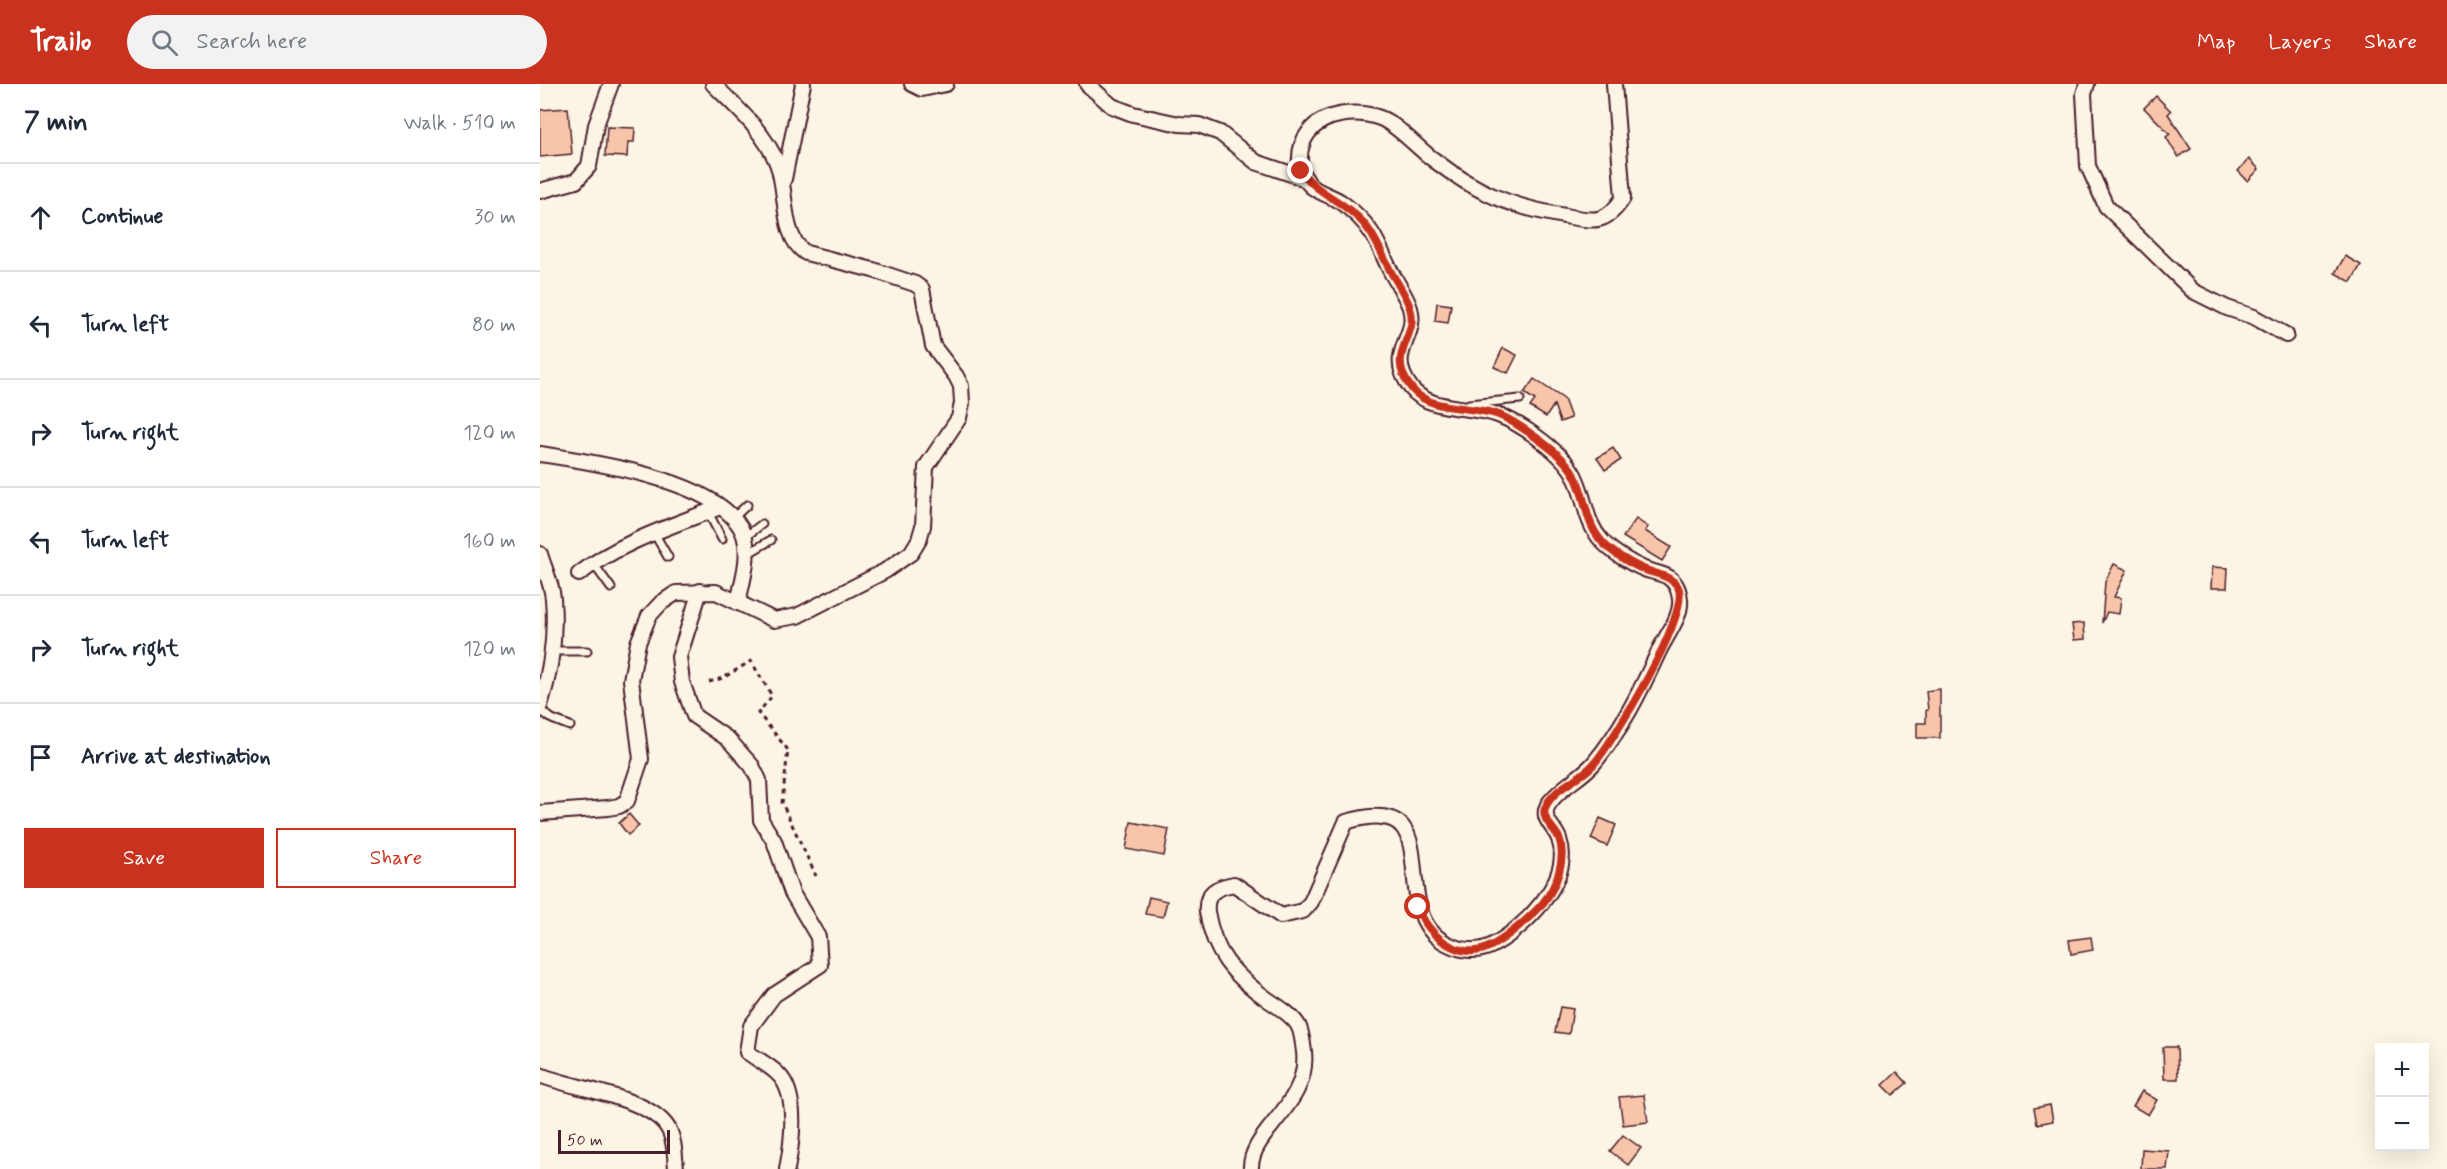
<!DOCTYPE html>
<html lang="en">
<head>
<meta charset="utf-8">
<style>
  body { margin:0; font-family:Mynerve,sans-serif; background:#f2f2f3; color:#1f2937 }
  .controls { position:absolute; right:18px; bottom:18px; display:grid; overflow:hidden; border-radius:0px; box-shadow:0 6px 24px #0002 }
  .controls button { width:54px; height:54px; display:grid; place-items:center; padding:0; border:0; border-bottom:2px solid #e0e1e3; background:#fff; color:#1f2937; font:30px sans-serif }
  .scale { position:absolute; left:18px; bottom:15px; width:112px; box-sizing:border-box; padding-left:6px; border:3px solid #4a1f2b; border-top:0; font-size:16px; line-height:21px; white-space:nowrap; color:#4a1f2b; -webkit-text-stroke:4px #fcf5e5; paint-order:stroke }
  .stop { position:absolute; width:18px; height:18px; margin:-14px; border:4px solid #c8321e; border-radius:50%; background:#fff }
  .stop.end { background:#c8321e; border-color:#fff; box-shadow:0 2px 6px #0008 }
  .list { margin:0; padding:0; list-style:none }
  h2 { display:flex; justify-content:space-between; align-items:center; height:78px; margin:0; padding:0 24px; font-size:26px }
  h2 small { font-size:20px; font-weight:400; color:#747a83 }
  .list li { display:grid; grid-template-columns:39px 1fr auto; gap:18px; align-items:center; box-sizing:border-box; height:108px; padding:0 24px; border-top:2px solid #e0e1e3 }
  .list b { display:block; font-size:22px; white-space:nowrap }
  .list em { font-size:20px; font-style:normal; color:#747a83 }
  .actions { display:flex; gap:12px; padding:18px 24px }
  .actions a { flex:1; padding:14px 0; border:2px solid #c8321e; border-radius:0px; text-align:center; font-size:21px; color:#c8321e }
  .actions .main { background:#c8321e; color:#fff }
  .icon { flex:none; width:33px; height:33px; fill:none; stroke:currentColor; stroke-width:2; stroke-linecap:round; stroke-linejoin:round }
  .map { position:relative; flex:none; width:1907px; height:1085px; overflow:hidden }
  header { display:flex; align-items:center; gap:36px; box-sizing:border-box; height:84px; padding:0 30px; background:#c8321e; color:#fff }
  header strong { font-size:28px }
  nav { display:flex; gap:33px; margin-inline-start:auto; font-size:21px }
  .search { width:420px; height:54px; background:#f2f2f3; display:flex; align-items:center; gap:15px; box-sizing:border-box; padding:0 21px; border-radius:33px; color:#747a83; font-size:22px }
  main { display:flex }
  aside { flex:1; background:#fff }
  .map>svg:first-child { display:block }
</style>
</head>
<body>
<header>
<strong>Trailo</strong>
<div class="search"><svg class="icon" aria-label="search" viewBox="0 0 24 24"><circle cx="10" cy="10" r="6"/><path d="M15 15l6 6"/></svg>Search here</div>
<nav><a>Map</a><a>Layers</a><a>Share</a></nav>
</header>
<main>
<aside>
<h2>7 min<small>Walk · 510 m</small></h2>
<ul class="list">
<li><svg class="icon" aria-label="ahead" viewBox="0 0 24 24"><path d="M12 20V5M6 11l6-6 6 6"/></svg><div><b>Continue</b></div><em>30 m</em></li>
<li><svg class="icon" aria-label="left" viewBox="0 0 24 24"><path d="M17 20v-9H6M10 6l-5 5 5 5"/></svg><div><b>Turn left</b></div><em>80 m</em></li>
<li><svg class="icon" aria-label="right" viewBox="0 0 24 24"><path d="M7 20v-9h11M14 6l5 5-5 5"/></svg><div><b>Turn right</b></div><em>120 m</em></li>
<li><svg class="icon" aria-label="left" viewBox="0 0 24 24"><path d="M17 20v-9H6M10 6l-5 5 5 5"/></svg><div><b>Turn left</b></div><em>160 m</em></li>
<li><svg class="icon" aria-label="right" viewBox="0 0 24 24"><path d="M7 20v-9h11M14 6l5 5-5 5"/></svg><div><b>Turn right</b></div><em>120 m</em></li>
<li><svg class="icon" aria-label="arrive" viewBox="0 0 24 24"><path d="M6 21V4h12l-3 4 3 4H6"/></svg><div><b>Arrive at destination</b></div></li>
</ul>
<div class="actions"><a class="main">Save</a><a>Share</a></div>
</aside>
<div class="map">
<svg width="1907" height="1085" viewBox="0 0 1907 1085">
  <rect width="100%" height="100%" fill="#fcf5e5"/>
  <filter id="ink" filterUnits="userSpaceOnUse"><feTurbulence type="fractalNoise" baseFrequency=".0167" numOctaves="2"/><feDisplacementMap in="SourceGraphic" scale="12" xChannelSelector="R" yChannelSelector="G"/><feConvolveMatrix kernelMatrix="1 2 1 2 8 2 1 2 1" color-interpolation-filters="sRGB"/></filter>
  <g filter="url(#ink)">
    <g fill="#f9c5aa" stroke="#4a1f2b" stroke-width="1.5">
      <polygon points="1616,12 1631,27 1628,30 1651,65 1638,73 1626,53 1630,50 1604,24"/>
      <polygon points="28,24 32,70 0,73 0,26"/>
      <polygon points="67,43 95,44 94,58 88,58 87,73 65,72"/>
      <polygon points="1709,75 1719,85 1708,97 1698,87"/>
      <polygon points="1805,172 1821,181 1811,198 1795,189"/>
      <polygon points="897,219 911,221 908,239 895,237"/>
      <polygon points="963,264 977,271 968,289 954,283"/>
      <polygon points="994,295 1024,315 1031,334 1020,338 1014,321 1006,333 990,323 995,316 984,309"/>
      <polygon points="1073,364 1081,376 1065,386 1057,374"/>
      <polygon points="1096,435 1108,443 1105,447 1131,463 1122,477 1083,453"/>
      <polygon points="1574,480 1587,486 1574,513 1581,514 1579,530 1567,528 1562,539 1565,498"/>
      <polygon points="1672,483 1688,484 1687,504 1671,504"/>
      <polygon points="1544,539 1545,555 1534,556 1532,540"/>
      <polygon points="1400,605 1400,654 1377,654 1377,639 1386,639 1386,626 1388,626 1386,607"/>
      <polygon points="89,730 99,742 88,751 79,739"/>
      <polygon points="1060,734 1076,741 1067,762 1051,755"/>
      <polygon points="591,738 629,745 624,772 586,765"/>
      <polygon points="609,813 627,817 623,833 605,830"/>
      <polygon points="1551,853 1553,866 1531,870 1529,856"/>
      <polygon points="1020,923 1033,925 1029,950 1015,948"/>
      <polygon points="1623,963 1637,963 1638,995 1624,995"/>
      <polygon points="1357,988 1367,999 1353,1011 1343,1001"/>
      <polygon points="1602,1007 1617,1016 1608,1031 1593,1022"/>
      <polygon points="1104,1011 1108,1038 1083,1041 1079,1013"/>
      <polygon points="1510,1021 1513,1037 1497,1040 1494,1024"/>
      <polygon points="1083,1051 1101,1064 1088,1081 1070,1067"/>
      <polygon points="1602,1065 1629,1067 1627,1085 1601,1085"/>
    </g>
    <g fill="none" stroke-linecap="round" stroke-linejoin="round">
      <defs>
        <g id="lane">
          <polyline points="929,320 980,315"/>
          <polyline points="168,428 182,455"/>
          <polyline points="194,433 207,421"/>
          <polyline points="114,449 128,473"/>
          <polyline points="205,453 222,440"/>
          <polyline points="207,470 231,456"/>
          <polyline points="53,479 71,504"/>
          <polyline points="12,567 47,567"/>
          <polyline points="0,626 12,635 30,642"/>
        </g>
        <g id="street">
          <polyline points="372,0 382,5 406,0"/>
          <polyline points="547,0 572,22 593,30 639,40 659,41 680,49 716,78 766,95"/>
          <polyline points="1547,0 1544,10 1548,82 1566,122 1653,207 1687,224 1714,233 1746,251"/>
          <polyline points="244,95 263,0"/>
          <polyline points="0,107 36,97 49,82 56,41 71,0"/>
          <path d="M0,370C51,378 184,396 204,451C211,472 202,498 198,519"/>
          <path d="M0,470C4,484 12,500 13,515C16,551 11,587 0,622"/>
          <path d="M39,490C80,458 132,442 180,423"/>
          <path d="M160,507L139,573L142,598L154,632L188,655L212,682L219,696L221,736L234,757L252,809L278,853L280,881L234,911L211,942L207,968C217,975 230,982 238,990C259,1010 252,1060 247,1085"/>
          <path d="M0,729L68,724L79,722L87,717L101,675L91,596L98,559L109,532L121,519L136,509L176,508L234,536L257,532L345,487L371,469L379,456L383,442L386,383L419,334L422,319L421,302L416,292L393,262L382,205L375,200L333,186L266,169C240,153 248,106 237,79C224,47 197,24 173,0"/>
          <path d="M0,991C33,1005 115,1013 130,1048C135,1059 135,1073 136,1085"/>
          <path d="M711,1085C709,1048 770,1021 764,968C763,960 762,948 758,941C751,930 737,922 727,915C693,891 674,869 667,828C665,808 677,803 694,800L741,832L763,827L771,818L806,738C916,705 840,831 910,861C922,867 939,868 951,862C984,845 1034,796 1019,755C1014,741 998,734 1010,718C1022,702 1041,694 1054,679C1082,645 1100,608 1118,569C1125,553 1142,533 1140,515C1139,506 1136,498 1128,493C1121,489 1112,488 1104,485C1090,479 1072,468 1062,457C1045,438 1046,417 1036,395C1027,371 982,340 958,331C932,321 889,328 871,304C844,268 879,254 870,224C866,211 856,198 850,186C844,174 839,160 831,148C824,137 812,126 801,118C792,112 779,109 771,102C756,88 757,63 769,48C784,28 818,26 840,34C857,40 878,65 894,76C937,109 971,123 1025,132C1053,137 1066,141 1083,114L1074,0"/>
        </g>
      </defs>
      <use href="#lane" stroke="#4a1f2b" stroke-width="11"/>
      <use href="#street" stroke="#4a1f2b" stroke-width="18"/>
      <polyline stroke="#4a1f2b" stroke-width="3" stroke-dasharray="4.5 4.5" stroke-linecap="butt" points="169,598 183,594 211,577 232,612 218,629 248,666 242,719 276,792"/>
      <use href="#lane" stroke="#fcf5e5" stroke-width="7"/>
      <use href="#street" stroke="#fcf5e5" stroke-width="14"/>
    </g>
  </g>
  <g fill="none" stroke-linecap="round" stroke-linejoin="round" filter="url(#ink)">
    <path stroke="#c8321e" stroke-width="8" d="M761,87C776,108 795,113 814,130C833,145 840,167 851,188C857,199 866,211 870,224C880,254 843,269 872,305C890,328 933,321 959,331C971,336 983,344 994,352C1008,362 1027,376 1035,392C1047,415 1044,439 1064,460C1073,469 1091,480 1103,485C1114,490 1131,491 1138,503C1152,528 1073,659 1052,682C1039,696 1013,704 1005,724C1001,735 1015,745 1019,754C1027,775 1016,803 1003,819C992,832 964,856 949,863C919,878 886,850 878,823"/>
  </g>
</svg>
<div class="controls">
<button>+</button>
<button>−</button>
</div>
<div class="scale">50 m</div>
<div class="stop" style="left:878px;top:823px"></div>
<div class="stop end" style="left:761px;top:87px"></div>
</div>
</main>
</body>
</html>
